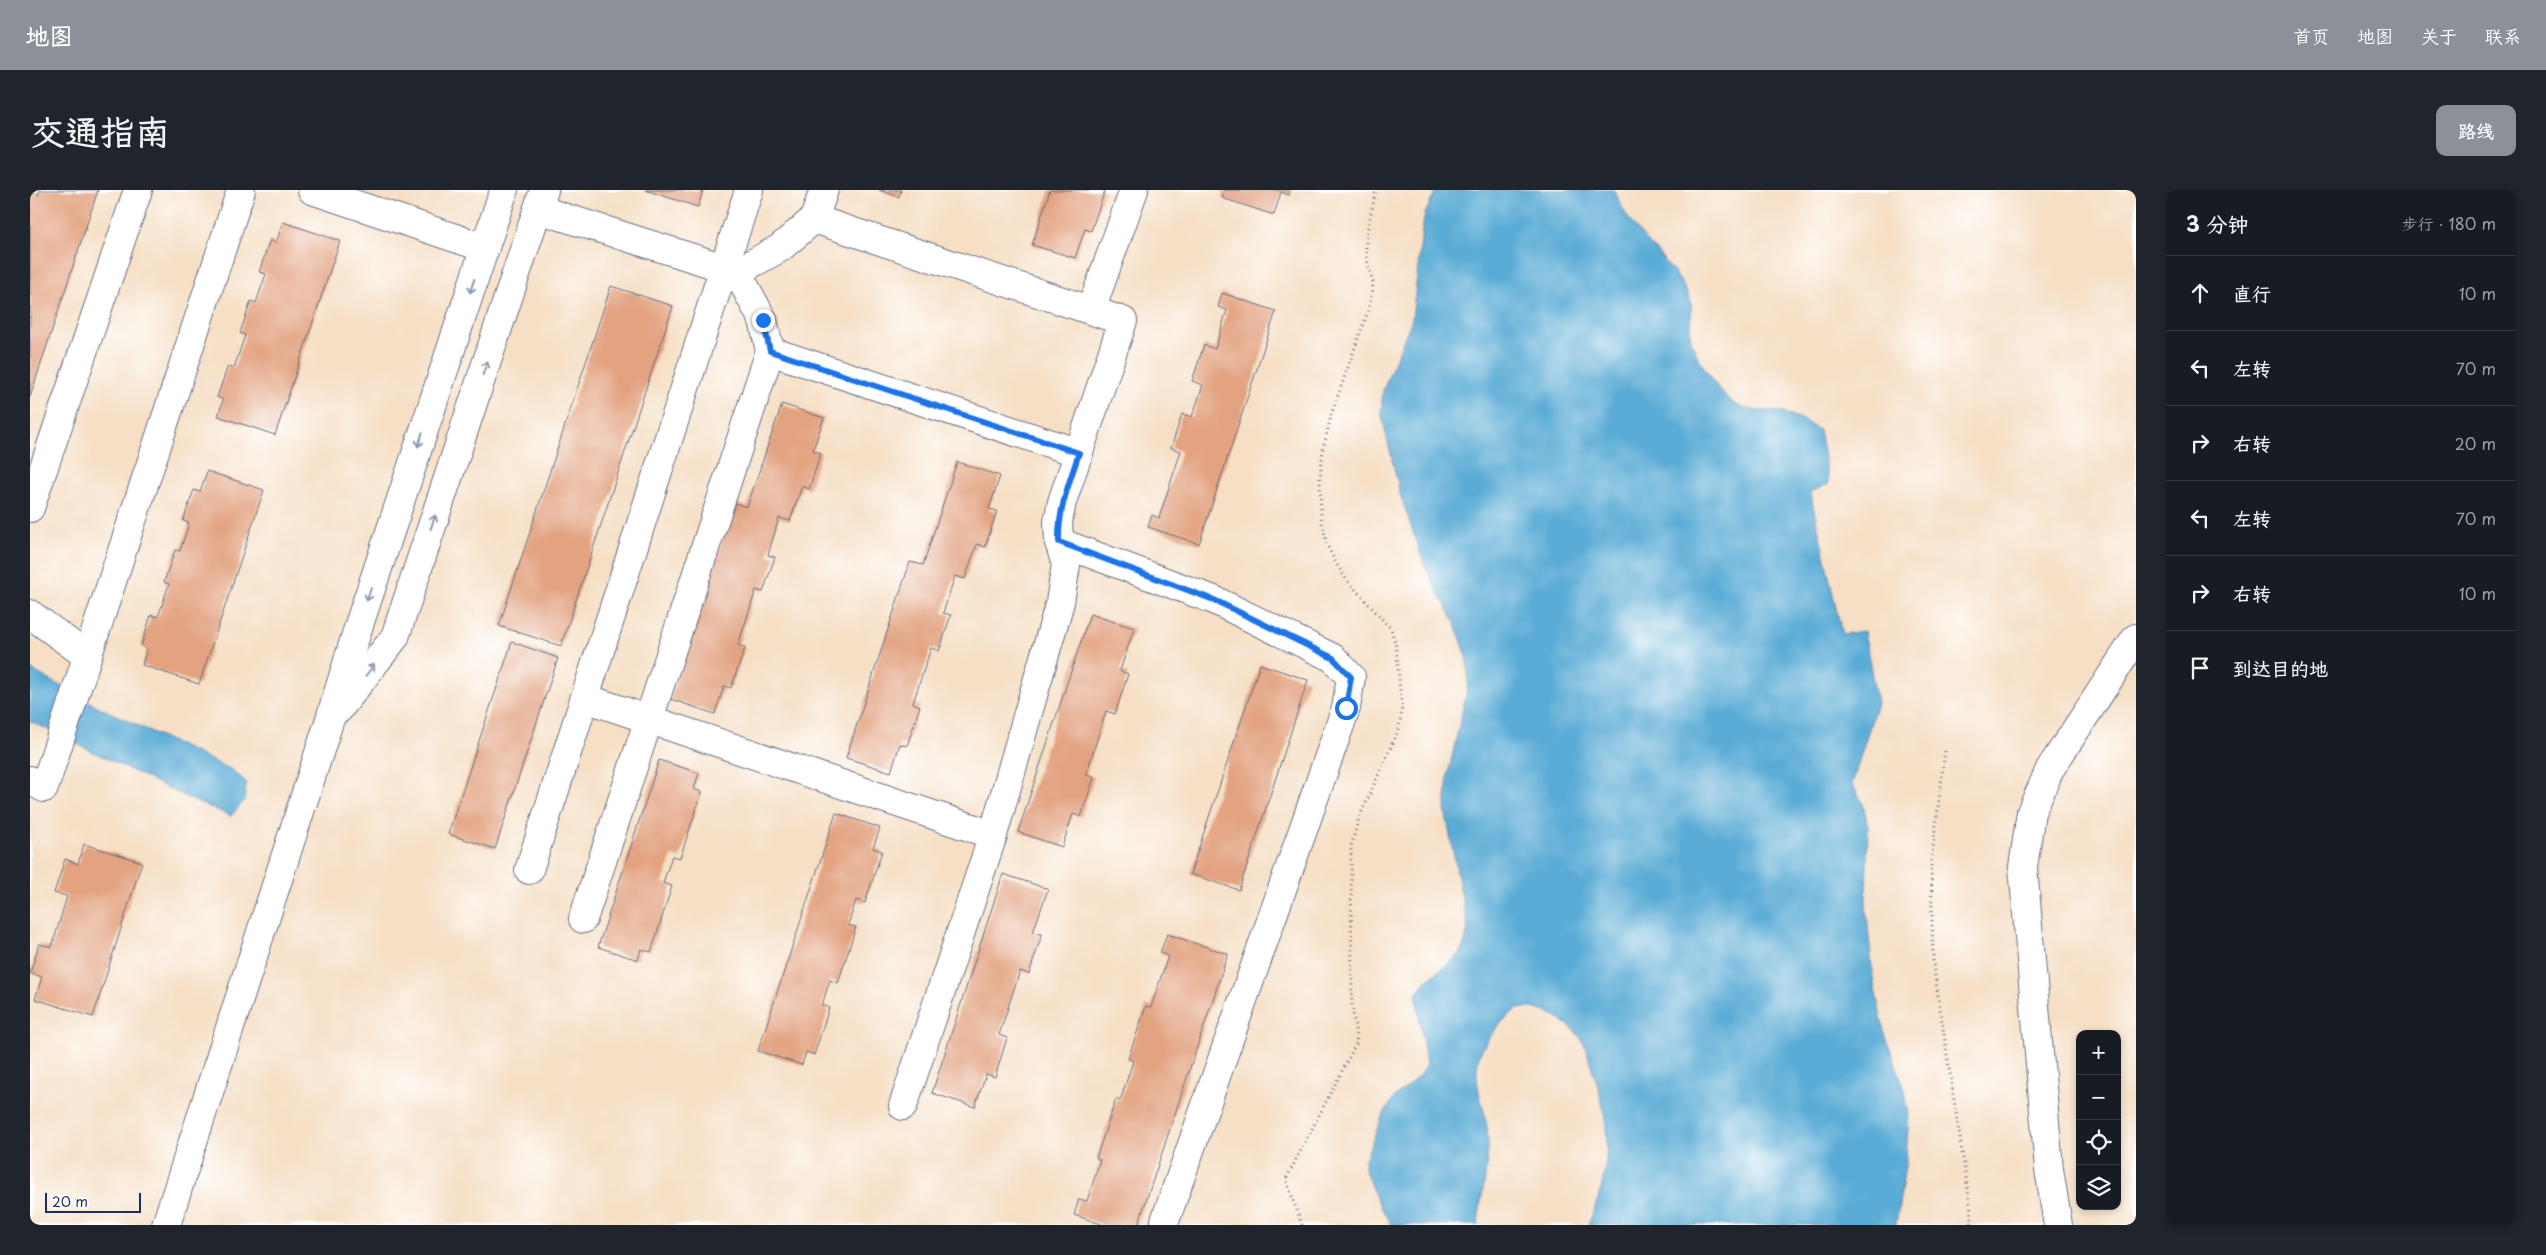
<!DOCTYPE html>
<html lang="zh">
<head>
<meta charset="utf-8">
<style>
  body { margin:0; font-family:"Playpen Sans","LXGW WenKai TC",sans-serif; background:#20242c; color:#f1f3f6 }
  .controls { position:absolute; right:15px; bottom:15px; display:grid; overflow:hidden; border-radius:10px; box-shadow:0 2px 8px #0003 }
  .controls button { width:45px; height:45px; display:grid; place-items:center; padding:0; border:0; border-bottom:1px solid #363941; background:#171b24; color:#f1f3f6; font:25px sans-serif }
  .scale { position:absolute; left:15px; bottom:12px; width:96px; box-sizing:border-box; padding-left:5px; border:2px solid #1b2f5e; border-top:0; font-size:14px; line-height:18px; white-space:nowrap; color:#1b2f5e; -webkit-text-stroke:4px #fff; paint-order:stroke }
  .stop { position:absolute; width:15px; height:15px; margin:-11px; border:4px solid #1a73e8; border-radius:50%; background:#fff }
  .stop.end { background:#1a73e8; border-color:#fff; box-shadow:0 1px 5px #0008 }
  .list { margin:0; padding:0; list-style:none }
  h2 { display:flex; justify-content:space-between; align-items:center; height:65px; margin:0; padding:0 20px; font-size:21px }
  h2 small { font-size:16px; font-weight:400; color:#9ea1a6 }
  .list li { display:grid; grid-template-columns:32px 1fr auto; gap:15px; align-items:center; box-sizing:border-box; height:75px; padding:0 20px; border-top:1px solid #363941 }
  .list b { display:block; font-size:19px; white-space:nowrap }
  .list em { font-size:16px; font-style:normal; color:#9ea1a6 }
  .icon { flex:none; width:28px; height:28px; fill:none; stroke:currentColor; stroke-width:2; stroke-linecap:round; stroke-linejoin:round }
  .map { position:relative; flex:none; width:2106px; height:1035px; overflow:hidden; border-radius:10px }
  header { display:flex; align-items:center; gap:30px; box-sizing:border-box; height:70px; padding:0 25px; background:#8c9099; color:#fff }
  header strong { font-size:24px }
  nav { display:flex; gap:28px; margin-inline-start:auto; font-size:18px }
  .intro { display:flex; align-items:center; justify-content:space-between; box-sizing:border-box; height:120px; padding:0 30px }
  h1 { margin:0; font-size:35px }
  .button { padding:12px 22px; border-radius:10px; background:#8c9099; color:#fff; font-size:18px; font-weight:700 }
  main { display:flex; gap:30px; padding:0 30px }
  aside { flex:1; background:#171b24; border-radius:10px; box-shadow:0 2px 8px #0003 }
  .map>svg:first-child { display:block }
</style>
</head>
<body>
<header>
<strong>地图</strong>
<nav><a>首页</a><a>地图</a><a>关于</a><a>联系</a></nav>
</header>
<div class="intro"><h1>交通指南</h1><a class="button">路线</a></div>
<main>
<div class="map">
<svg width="2106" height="1035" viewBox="0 0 2106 1035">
  <rect width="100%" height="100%" fill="#fff"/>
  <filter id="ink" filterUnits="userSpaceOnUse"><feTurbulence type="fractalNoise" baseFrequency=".02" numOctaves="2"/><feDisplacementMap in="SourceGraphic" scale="10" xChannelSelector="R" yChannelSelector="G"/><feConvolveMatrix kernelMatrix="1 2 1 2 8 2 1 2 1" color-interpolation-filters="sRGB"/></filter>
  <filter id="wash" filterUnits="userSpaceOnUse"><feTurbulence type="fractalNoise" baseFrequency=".0096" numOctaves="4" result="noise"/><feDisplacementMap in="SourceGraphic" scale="20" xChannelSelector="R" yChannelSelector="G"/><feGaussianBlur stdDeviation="1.12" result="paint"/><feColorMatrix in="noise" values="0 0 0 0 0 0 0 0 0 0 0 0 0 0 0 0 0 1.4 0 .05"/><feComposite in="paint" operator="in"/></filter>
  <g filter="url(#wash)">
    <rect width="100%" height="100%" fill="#f6dfc5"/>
    <g fill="#5aabd5" stroke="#3a6d9a">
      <path d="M1406,0H1585C1597,43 1643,68 1660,109C1664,120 1659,132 1660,143C1661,162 1688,202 1703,213C1717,224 1739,218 1755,223C1767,226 1778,234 1789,240L1799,294L1780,302L1812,444L1834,441L1847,513L1822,594L1833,613L1838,636L1836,714L1843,789L1854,841L1875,900L1879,925L1876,970L1866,1035H1558C1582,980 1582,936 1563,881C1559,871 1557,858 1551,849C1541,833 1512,816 1493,818C1479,819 1452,854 1449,867C1442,893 1454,913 1457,937C1461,970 1451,1003 1448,1035H1361L1344,1004L1335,980V969L1352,927L1364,908L1390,885L1396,874L1386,804L1394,792L1427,767L1434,755L1438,739L1415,620L1418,584L1438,496L1437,467L1425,432L1404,395L1392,368L1370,304L1351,222L1353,200L1382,129L1392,40L1395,24Z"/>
      <polygon points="0,479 63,514 202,580 216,592 215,610 201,626 162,610 0,531"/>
    </g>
    <g id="blocks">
      <g fill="#e3a381">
        <polygon points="10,0 68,0 0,207 0,2 8,5"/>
        <polygon points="615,0 673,0 668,17"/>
        <polygon points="849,0 871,0 869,7"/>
        <polygon points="1020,0 1075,0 1061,41 1055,39 1045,68 1002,55"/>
        <polygon points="1194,0 1260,0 1259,5 1251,2 1244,25 1192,8"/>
        <polygon points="253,32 310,51 245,245 188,226 193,210 187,207 198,176 204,178 215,145 210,143 221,111 226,113 236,84 229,82 240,50 246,53"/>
        <polygon points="581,96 643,116 531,456 469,436"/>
        <polygon points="1192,103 1246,121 1169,354 1118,337 1122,325 1129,328 1151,261 1141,258 1152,224 1162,227 1173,195 1162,191 1174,155 1185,159 1197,120 1188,117"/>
        <polygon points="752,214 794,228 783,260 791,263 779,299 772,296 760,331 749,328 738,365 745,367 733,402 726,400 708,455 715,458 701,498 694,496 685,524 640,509 705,313 717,317"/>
        <polygon points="927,272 970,286 959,319 967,321 955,357 947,354 935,389 925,386 913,423 921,425 909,461 901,458 883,513 890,516 877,556 870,554 861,582 816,568 880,372 893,375"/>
        <polygon points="177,281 234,300 169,494 112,475 117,459 111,456 121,425 128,427 139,394 134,392 145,360 150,361 159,333 153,331 164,300 170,302"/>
        <polygon points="1060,424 1104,438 1090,481 1098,484 1085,524 1076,521 1056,585 1064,587 1051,627 1043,624 1032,657 988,642"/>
        <polygon points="482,452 528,468 465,659 418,644"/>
        <polygon points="1230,474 1278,490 1209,700 1160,684"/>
        <polygon points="629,570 669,583 664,599 672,602 650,668 642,666 633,693 642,696 621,762 611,759 608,770 568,757"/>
        <polygon points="806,623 850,638 843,658 852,661 835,713 826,710 818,735 826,737 808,793 800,790 792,815 799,818 784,865 776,862 772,875 728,861"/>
        <polygon points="54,654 112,672 63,827 5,809 12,787 0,783 9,754 22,757 37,706 24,703 35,669 48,674"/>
        <polygon points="973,684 1018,699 1003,742 1012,744 999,784 990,781 969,845 977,848 965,887 956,884 945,917 902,903"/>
        <polygon points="1137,744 1198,764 1108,1035 1074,1035 1044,1025 1049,1009 1057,1011 1070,970 1066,968 1086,909 1090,911 1103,871 1098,869 1116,816 1121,817 1138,766 1130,763"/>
      </g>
    </g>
  </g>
  <g filter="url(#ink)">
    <use href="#blocks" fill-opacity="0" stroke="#686d82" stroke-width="1"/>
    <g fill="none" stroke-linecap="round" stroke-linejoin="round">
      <defs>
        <g id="minor">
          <polyline points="282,0 455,58"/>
          <polyline points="508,19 707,82"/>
          <polyline points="784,29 1093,131 1032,312 1028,332 1029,352 1036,375 1030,412 963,645 873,916"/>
          <polyline points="1061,120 1104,0"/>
          <polyline points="740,161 1049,263"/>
          <polyline points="0,318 108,0"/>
          <polyline points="1029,352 1184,410 1303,468 1321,487 1316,518 1135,1031"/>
          <polyline points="0,424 57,466"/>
          <polyline points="555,508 963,645"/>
          <polyline points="309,519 365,447 514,0"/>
          <polyline points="0,590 14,598 211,0"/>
          <polyline points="499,680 719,0"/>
          <polyline points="553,729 740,161 733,130 707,82 750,58 784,29 794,0"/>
          <polyline points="136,1035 299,532 329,435 474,0"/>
          <polyline points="2028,1035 2019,979 1993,677 2001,622 2020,579 2106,448"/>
        </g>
      </defs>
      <use href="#minor" stroke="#686d82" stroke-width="30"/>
      <g stroke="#686d82" stroke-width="3" stroke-dasharray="1 4" stroke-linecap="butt">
        <polyline points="1915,561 1901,673 1903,773 1942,1027 1941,1035"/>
        <polyline points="1272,1035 1256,989 1327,852 1322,816 1321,657 1329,628 1368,541 1372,522 1366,456 1361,439 1316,389 1306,373 1297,355 1291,327 1290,288 1293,259 1302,222 1338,121 1342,102 1343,93 1336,65 1336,46 1346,0"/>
      </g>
      <use href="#minor" stroke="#fff" stroke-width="28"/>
    </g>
    <defs><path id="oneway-shaft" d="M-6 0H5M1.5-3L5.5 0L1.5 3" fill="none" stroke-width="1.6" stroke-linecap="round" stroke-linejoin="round" transform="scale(1.25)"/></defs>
    <g stroke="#8d97ae">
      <use href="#oneway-shaft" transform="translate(442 96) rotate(108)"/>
      <use href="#oneway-shaft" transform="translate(455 178) rotate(-71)"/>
      <use href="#oneway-shaft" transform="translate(390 250) rotate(108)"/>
      <use href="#oneway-shaft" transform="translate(403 332) rotate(-71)"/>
      <use href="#oneway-shaft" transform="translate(339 404) rotate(108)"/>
      <use href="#oneway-shaft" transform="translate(340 480) rotate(-53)"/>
    </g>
  </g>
  <g fill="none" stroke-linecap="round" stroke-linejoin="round" filter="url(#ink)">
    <path stroke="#1a73e8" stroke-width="6" d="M733,130L740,161L1049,263C1039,293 1028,320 1029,352L1184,410L1303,468L1321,487L1316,518"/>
  </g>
</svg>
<div class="controls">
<button>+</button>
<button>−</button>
<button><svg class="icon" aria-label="locate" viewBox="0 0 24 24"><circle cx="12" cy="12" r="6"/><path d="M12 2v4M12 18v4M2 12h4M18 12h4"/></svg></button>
<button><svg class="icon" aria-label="layers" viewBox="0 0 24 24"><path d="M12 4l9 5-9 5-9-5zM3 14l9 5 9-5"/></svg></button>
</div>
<div class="scale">20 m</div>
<div class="stop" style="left:1316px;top:518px"></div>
<div class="stop end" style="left:733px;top:130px"></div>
</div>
<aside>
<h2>3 分钟<small>步行 · 180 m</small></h2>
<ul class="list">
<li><svg class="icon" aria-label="ahead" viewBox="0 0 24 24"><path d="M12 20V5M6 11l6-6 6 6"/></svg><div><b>直行</b></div><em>10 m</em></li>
<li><svg class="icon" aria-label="left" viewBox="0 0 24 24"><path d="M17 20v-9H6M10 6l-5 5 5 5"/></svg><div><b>左转</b></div><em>70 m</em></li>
<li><svg class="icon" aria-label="right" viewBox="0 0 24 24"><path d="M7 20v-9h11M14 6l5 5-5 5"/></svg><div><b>右转</b></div><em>20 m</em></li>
<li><svg class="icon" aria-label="left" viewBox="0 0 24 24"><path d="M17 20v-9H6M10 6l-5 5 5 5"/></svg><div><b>左转</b></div><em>70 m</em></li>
<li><svg class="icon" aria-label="right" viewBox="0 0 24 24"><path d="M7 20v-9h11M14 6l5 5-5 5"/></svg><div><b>右转</b></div><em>10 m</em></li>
<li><svg class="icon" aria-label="arrive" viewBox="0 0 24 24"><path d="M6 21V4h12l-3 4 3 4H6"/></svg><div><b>到达目的地</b></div></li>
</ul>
</aside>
</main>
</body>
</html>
